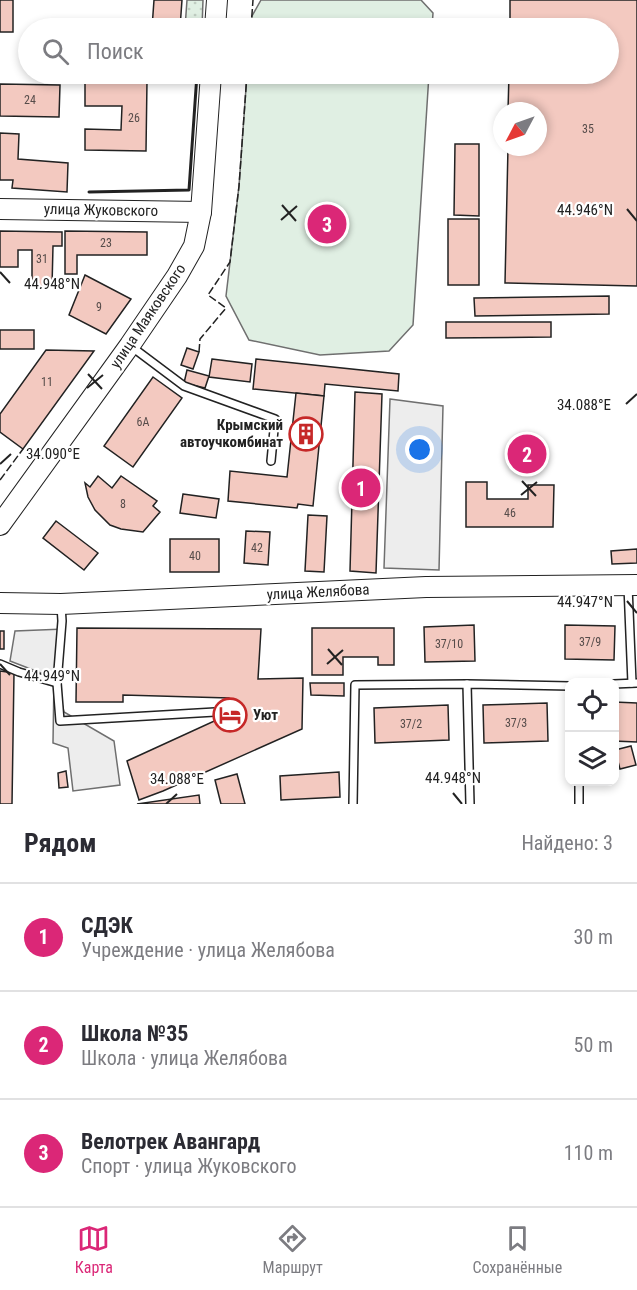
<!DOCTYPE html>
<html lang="ru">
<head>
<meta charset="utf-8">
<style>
  body { margin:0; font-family:"Roboto Condensed",sans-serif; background:#f2f2f3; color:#2b2b33 }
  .controls { position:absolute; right:18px; bottom:18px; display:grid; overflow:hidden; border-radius:12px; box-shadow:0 3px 9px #0003 }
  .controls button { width:54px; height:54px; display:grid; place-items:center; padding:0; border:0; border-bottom:2px solid #e1e1e2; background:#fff; color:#2b2b33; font:30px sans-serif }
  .compass { position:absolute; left:493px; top:102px; width:54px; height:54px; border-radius:50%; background:#fff; box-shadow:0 3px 9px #0003; rotate:229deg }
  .you { position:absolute; left:420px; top:450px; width:21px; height:21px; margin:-15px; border:4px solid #fff; border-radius:50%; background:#1a73e8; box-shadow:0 0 0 9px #1a73e833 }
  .badge { display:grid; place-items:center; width:39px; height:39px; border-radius:50%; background:#db2777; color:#fff; font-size:20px; font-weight:700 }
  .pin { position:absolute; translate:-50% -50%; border:3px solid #fff; box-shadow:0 2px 6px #0006 }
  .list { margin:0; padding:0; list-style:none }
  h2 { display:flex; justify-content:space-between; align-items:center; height:78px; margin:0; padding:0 24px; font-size:26px }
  h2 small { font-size:20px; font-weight:400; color:#7c7c81 }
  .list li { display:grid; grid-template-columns:39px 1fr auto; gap:18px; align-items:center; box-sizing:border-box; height:108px; padding:0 24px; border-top:2px solid #e1e1e2 }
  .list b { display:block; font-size:22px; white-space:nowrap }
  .list p { margin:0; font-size:20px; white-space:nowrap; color:#7c7c81 }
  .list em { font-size:20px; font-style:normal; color:#7c7c81 }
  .icon { flex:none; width:33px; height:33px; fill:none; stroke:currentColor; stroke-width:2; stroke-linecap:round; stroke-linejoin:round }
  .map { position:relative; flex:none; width:637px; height:804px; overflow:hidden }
  .search { position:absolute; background:#fff; box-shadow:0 3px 9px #0003; left:18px; right:18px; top:18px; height:66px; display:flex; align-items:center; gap:15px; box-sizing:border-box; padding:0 21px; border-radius:33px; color:#7c7c81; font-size:22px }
  .sheet { height:402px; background:#fff }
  nav { display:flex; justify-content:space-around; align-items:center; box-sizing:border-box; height:84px; border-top:2px solid #e1e1e2; background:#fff; font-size:16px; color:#7c7c81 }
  nav a { display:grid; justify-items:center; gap:3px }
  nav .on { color:#db2777 }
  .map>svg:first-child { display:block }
</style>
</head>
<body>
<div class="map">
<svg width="637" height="804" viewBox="0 0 637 804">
  <defs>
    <pattern id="park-dots" width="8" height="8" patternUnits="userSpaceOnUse" patternTransform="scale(1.5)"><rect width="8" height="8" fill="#e0efe3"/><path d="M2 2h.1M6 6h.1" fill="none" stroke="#c0cdc2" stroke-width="1.8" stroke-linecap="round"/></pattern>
  </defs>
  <rect width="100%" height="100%" fill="#fff"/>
  <g fill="#e0efe3" stroke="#6f6f6f" stroke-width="1.5">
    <polygon points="261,0 421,0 433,13 432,28 251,28 252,16"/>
    <polygon points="247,74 429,74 413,325 389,351 320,355 249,340 226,296 239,186"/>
  </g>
  <polygon fill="url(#park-dots)" stroke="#6f6f6f" stroke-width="1.5" points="187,0 203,0 202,28 185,28"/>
  <g fill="#ededed" stroke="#6f6f6f" stroke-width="1.5">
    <polygon points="390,399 443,406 439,570 384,568"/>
    <polygon points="64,629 57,683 64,712 114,741 120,785 73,791 68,748 53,743 54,678 10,661 15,631"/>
  </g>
  <g fill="#f3c9c0" stroke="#222" stroke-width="1.5">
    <rect x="0" y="0" width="13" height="32"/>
    <polygon points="154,0 182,0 180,28 152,28"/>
    <polygon points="510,0 637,0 637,286 505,283 508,147 538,147 538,111 508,111 509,74 608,74 608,28 510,28"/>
    <polygon points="85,80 147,81 146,151 85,150 85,129 121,130 122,106 85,106"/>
    <polygon points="0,84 60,85 59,117 0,116"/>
    <polygon points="0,133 19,134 18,159 68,163 67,192 12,188 13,180 0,180"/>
    <polygon points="455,144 479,144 479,216 454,215"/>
    <rect x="448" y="219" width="31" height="66"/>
    <polygon points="0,231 62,232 62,246 53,246 52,287 32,287 32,250 18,250 18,267 0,267"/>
    <polygon points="65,231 147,232 147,255 77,255 77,274 65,274"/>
    <polygon points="85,275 131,299 106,334 69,315"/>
    <polygon points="609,296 609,314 475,316 474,298"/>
    <polygon points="446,322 551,322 551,337 446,338"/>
    <rect x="0" y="330" width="34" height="19"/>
    <polygon points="187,348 199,352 193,369 181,365"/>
    <polygon points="46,350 94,351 23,449 0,432 0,414"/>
    <polygon points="212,359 252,364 250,382 209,377"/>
    <polygon points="256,359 399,374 398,391 325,384 324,396 253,389"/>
    <polygon points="187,370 209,376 205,388 184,383"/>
    <polygon points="153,377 182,398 133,467 104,446"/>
    <polygon points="355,392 382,394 376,573 350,571"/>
    <polygon points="296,393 324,396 313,506 298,504 297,508 228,501 230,471 287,477"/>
    <polygon points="98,476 112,488 121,476 157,501 153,506 160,512 143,532 121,529 110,525 95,510 88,497 85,483 90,487"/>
    <polygon points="466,482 487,482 487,499 528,499 528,485 554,485 553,527 466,527"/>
    <polygon points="183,494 219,499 216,518 180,513"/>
    <polygon points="308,515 327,516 324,572 305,571"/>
    <polygon points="56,521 98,553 84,570 43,538"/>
    <polygon points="246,531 270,532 268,565 244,563"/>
    <rect x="170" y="539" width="49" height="33"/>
    <polygon points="637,549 637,563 612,564 611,551"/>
    <polygon points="474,625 475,661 425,662 424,627"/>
    <polygon points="565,625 615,626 614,660 565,659"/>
    <polygon points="77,628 261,629 258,679 303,678 302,729 163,791 139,800 127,761 223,717 230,731 235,728 229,698 123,695 123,702 76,702"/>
    <polygon points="312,628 394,628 394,665 378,665 378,657 343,657 343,675 312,675"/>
    <rect x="0" y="631" width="4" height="18"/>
    <polygon points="0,671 14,673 12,804 0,804"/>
    <polygon points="310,683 344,683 344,696 311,695"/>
    <polygon points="614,702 637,703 637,742 614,741"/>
    <polygon points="547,703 548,741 484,743 483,705"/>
    <polygon points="448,705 449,740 375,743 374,708"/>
    <polygon points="631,746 636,765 620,769 615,750"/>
    <polygon points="66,771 68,787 59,788 58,773"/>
    <polygon points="339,772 340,797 281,800 280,776"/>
    <polygon points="237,774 245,804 221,804 215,780"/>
    <polygon points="199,795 200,804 137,804"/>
  </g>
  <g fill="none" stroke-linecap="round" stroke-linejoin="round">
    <defs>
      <g id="service">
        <polyline points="132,347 184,386 275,419 271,461"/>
        <polyline points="628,586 632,683"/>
        <polyline points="0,664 19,672 57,683 62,621 61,605"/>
        <polyline points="57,683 60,721 215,712"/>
        <polyline points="467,684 470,804"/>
        <polyline points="614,684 637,683"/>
        <polyline points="579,782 579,804"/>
        <polyline points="353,804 355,685 467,684 570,686"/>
      </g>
      <g id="secondary">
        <polyline points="215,28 217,0"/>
        <polyline points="0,209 201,212"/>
        <polyline points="0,525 130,345 177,276 194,246 201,212 211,74"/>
        <polyline points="0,603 61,604 426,587 637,585"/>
      </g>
    </defs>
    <use href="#service" stroke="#222" stroke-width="10"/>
    <use href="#secondary" stroke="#222" stroke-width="22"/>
    <use href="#service" stroke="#fff" stroke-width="7"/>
    <use href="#secondary" stroke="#fff" stroke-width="20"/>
    <g stroke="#222" stroke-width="1.5" stroke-dasharray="8 3" stroke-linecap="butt">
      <polyline points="251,28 253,0"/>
      <polyline points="199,352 200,339 226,308 208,295 230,262 239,186 247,74"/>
      <polyline points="0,480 23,449"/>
    </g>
    <polyline stroke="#222" stroke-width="3" points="89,192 189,190 197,74"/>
  </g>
  <path fill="none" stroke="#222" stroke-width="2" d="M282,205L296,221M627,209L637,221M281,220L297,206M0,272L10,283M88,374L102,389M87,388L103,375M626,404L637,394M0,464L11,454M522,481L536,496M521,495L537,482M627,601L637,613M328,649L342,665M0,664L10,675M327,664L343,650M453,793L462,804M166,804L177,794"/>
  <defs>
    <symbol id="building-ring" viewBox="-11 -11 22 22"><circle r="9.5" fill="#fff" stroke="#c62828" stroke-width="1.5"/><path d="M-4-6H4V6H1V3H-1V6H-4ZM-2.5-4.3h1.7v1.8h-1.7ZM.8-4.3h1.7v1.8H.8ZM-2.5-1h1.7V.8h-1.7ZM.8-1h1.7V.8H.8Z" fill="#c62828"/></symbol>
    <symbol id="hotel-ring" viewBox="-11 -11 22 22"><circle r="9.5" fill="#fff" stroke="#c62828" stroke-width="1.5"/><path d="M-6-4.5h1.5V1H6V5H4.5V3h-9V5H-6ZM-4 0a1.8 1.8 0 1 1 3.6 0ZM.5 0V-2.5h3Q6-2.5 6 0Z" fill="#c62828"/></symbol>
  </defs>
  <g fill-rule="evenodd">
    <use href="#building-ring" x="287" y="415" width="38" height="38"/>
    <use href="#hotel-ring" x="211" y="696" width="38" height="38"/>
  </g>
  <g text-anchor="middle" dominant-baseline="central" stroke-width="4.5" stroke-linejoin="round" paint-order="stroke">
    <g font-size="12" fill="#564c4a">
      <text x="30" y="100">24</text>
      <text x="134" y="118">26</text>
      <text x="588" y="129">35</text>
      <text x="106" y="243">23</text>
      <text x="42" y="259">31</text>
      <text x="99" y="307">9</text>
      <text x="47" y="382">11</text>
      <text x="143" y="422">6А</text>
      <text x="123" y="504">8</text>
      <text x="510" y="513">46</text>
      <text x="257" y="548">42</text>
      <text x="195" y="556">40</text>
      <text x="590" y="642">37/9</text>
      <text x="449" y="644">37/10</text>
      <text x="516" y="723">37/3</text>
      <text x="411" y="724">37/2</text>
    </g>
    <g font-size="15" fill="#222" stroke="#fff">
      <text transform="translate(101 210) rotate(1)">улица Жуковского</text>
      <text transform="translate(148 316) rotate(-56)">улица Маяковского</text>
      <text transform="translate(318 592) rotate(-3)">улица Желябова</text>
    </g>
    <g font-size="15" font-weight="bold" fill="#222" stroke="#fff" text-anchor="end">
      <text x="283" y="425">Крымский<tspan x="283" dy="17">автоучкомбинат</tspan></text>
      <text x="253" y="715" text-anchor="start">Уют</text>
    </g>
  </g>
  <g font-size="15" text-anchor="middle" fill="#222" stroke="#fff" stroke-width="4.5" stroke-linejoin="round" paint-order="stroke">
    <text x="585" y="215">44.946°N</text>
    <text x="52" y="289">44.948°N</text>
    <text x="584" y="410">34.088°E</text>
    <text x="53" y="459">34.090°E</text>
    <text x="585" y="607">44.947°N</text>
    <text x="52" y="681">44.949°N</text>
    <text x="453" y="783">44.948°N</text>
    <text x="177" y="784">34.088°E</text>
  </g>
</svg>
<div class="controls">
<button><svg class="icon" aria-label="locate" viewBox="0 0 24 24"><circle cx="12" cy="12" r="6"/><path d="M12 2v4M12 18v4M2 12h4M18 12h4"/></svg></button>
<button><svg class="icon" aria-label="layers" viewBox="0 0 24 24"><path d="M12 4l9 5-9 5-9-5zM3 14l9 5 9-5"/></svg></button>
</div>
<svg class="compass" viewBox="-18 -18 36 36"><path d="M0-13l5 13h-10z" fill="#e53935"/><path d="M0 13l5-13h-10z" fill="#7c7c81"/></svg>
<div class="you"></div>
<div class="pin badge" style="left:361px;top:488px">1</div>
<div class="pin badge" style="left:527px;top:454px">2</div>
<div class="pin badge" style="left:327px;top:224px">3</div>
<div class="search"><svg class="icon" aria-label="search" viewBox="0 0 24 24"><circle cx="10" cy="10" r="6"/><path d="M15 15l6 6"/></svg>Поиск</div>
</div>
<section class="sheet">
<h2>Рядом<small>Найдено: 3</small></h2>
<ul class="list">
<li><span class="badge">1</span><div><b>СДЭК</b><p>Учреждение · улица Желябова</p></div><em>30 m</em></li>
<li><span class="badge">2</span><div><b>Школа №35</b><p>Школа · улица Желябова</p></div><em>50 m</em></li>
<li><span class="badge">3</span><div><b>Велотрек Авангард</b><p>Спорт · улица Жуковского</p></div><em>110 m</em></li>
</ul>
</section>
<nav>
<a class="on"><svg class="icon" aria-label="map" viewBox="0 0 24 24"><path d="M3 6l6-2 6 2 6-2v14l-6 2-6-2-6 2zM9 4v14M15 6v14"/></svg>Карта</a>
<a><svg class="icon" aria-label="directions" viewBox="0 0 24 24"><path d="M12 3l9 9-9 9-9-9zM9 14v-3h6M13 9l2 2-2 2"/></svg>Маршрут</a>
<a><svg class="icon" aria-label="saved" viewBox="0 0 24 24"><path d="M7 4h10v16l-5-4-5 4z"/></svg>Сохранённые</a>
</nav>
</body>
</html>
